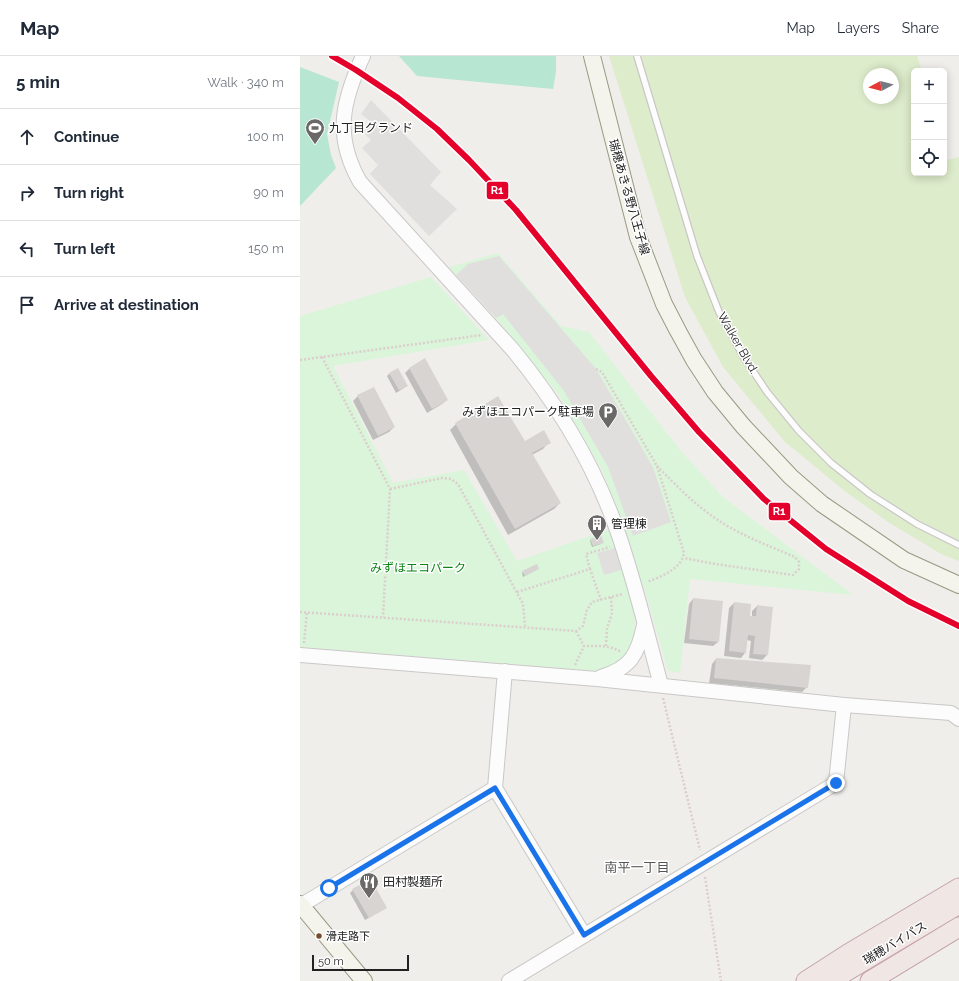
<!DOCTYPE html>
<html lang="en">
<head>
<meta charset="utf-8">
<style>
  body { margin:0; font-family:Raleway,"Noto Sans JP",sans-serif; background:#f2f2f3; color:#1f2937 }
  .controls { position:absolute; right:12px; top:12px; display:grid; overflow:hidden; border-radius:6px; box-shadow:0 2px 10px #0003 }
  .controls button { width:36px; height:36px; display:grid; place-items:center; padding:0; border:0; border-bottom:1px solid #e0e1e3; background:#fff; color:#1f2937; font:20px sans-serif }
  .compass { position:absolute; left:563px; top:12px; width:36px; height:36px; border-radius:50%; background:#fff; box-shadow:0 2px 10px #0003; rotate:263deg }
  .scale { position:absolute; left:12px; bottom:10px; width:97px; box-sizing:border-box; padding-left:4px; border:2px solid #222; border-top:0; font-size:11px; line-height:14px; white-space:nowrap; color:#222; -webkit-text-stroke:3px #fff; paint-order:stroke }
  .stop { position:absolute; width:12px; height:12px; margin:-9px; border:3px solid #1a73e8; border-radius:50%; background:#fff }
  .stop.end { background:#1a73e8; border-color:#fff; box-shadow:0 1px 4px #0008 }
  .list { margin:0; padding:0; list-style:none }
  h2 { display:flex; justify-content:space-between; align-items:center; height:52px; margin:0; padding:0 16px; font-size:17px }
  h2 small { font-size:13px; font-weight:400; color:#747a83 }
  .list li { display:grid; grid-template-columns:26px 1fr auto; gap:12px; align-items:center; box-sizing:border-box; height:56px; padding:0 16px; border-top:1px solid #e0e1e3 }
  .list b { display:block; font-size:15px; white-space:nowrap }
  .list em { font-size:13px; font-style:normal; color:#747a83 }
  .icon { flex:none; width:22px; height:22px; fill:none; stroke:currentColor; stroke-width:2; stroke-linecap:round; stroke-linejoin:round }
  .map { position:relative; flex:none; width:659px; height:925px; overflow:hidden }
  header { display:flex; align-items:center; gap:24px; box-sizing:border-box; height:56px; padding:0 20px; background:#fff; border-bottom:1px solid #e0e1e3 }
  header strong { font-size:19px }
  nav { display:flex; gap:22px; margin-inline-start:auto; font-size:14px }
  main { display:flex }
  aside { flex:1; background:#fff }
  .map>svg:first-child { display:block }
</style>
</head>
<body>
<header>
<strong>Map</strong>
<nav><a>Map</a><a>Layers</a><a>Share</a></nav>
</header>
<main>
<aside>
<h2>5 min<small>Walk · 340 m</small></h2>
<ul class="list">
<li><svg class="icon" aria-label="ahead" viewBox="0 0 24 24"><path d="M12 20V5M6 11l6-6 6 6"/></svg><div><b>Continue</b></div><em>100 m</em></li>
<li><svg class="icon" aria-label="right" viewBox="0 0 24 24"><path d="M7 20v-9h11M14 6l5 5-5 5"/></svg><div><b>Turn right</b></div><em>90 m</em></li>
<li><svg class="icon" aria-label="left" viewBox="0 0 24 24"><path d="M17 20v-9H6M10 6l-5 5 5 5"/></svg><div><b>Turn left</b></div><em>150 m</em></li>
<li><svg class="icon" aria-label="arrive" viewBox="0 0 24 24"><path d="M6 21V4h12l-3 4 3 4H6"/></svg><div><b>Arrive at destination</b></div></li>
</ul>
</aside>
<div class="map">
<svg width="659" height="925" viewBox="0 0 659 925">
  <rect width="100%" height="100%" fill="#f0eeeb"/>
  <path fill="#ddeccb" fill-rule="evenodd" d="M309,0H617L622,15H614V117H644V94L647,104L659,101V505L643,499L588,466L546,436L485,386L423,311L385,241ZM569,18H593V42H569Z"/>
  <polygon fill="#daf5da" points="198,197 261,270 289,276 380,394 423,441 553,539 390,523 380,617 368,615 344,531 330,536 335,563 334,586 327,600 313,611 298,615 0,591 0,260 131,221 189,284 33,310 93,427 164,414 217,505 310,473 316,489 329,485 302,414 258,338 202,269 149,211"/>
  <g fill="#b7e6d2">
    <polygon points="99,0 256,0 256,16 253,33 117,20"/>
    <polygon points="0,11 39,26 27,78 31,99 36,112 0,150"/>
  </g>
  <g fill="#e0dfde">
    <polygon points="71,44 141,116 130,129 157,153 129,180 70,118 78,109 62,92 71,84 62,75 70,65 61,58"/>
    <polygon points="199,200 296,313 353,411 371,466 333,480 308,411 264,335 203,258 196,262 156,219 168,208"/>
    <polygon points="315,492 321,514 304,519 297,497"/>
  </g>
  <g fill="#0003">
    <polygon points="125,304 147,344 142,348 127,357 105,317 109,313"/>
    <polygon points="90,317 107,330 96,337 87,320"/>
    <polygon points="58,340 94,371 89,376 73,384 53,345"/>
    <polygon points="156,368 224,387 249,386 243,393 232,399 260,447 254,453 208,479 150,374"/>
    <polygon points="291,483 301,488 292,491 290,485"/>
    <polygon points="238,513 223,521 222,517 223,516"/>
    <polygon points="393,543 418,586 413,590 384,587 389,548"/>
    <polygon points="434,547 449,561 452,561 452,555 457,550 472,552 467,599 462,604 449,602 451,585 447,584 445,597 441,602 424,600 429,552"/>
    <polygon points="416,603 507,631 502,636 409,627 412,608"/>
    <polygon points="53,834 86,852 65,864 50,837"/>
  </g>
  <g fill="#d7d4d2">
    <polygon points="125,302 148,344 132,353 109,312"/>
    <polygon points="98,312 108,330 99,334 89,317"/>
    <polygon points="74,331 95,371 78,380 57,339"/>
    <polygon points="198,340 225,385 244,374 251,387 232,397 261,447 215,473 155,367"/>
    <polygon points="301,479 304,487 293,490 290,483"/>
    <polygon points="237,508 239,513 225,520 222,515"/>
    <polygon points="393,542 423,545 419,586 389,583"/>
    <polygon points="434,546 451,548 450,560 456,560 457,549 473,551 468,599 453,598 455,580 448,579 446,597 429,595"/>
    <polygon points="416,602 511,609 508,632 414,622"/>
    <polygon points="71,823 87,852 69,862 52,833"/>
  </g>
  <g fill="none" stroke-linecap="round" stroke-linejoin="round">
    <defs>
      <polyline id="service" points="337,0 397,200 419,256 443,300 467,336 499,375 531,407 570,438 617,468 659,489"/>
      <g id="tertiary">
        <path d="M63,0C42,46 34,80 60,126L213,294C258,349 294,408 317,474C335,525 347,578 361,629"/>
        <polyline points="0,599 297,623 544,649 651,657 659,663"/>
        <polyline points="205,615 195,732 284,879"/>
        <path d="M301,621C331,612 338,598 344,569"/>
        <polyline points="0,850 195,732"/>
        <polyline points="209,925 536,727 544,649"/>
      </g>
      <g id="secondary">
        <polyline points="292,0 338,181 364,248 378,275 394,304 415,336 443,370 491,421 522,448 604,504 659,529"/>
        <polyline points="0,848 64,925"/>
      </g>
      <g id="trunk">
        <polyline points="506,925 548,898 659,832"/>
        <polyline points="530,925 659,848"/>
        <polyline points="570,925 659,871"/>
      </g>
    </defs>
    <use href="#service" stroke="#c9c8c7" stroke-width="8"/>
    <use href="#tertiary" stroke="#c9c8c7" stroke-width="16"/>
    <use href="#secondary" stroke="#999a82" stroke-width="18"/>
    <use href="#trunk" stroke="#c5a2ac" stroke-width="21"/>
    <g stroke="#dccecd" stroke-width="2.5" stroke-dasharray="2 2" stroke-linecap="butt">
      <polyline points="22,301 90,433 83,561"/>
      <polyline points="0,304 182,279"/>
      <path d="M296,313L302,316L357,410L384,497C382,513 360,521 347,526"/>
      <path d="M357,410C374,427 392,446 412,460C437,478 467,489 495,501L499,506V513L493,519L415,508L384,502"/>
      <polyline points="90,433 142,422 151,423 158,428 223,548 225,570"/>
      <polyline points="290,513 286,498 310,491"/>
      <polyline points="217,536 290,513 301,544"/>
      <polyline points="0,556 276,575 283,570 287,554 292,546 323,538"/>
      <polyline points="276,575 284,590"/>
      <polyline points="4,587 7,556"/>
      <polyline points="306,590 307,573 312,557 311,541"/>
      <path d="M275,609L284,590C297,590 310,589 321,596"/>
      <polyline points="363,642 400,794"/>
      <polyline points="405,821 421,925"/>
    </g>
    <use href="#service" stroke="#fdfcfc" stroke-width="5.5"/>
    <use href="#tertiary" stroke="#fdfcfc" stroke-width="14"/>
    <use href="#secondary" stroke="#f4f4ed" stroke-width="16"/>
    <use href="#trunk" stroke="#f0e6e4" stroke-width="19"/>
    <defs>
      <polyline id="rail-1" points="32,0 56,14 98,42 137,73 169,104 216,154 351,320 399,376 464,443 526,493 608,545 659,570"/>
    </defs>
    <use href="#rail-1" stroke="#fff" stroke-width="9"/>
    <use href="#rail-1" stroke="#e4002b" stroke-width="6"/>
  </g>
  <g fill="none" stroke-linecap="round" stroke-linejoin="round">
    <polyline stroke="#1a73e8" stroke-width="5" points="29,832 195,732 284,879 536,727"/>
  </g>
  <defs>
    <symbol id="stadium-pin" viewBox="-11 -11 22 30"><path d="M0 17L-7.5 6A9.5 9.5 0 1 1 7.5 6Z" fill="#6a6968" stroke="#fff"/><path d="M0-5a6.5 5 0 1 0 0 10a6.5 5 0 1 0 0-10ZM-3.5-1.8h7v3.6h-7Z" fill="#fff"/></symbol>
    <symbol id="parking-pin" viewBox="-11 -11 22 30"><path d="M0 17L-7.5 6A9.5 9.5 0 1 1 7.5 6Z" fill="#6a6968" stroke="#fff"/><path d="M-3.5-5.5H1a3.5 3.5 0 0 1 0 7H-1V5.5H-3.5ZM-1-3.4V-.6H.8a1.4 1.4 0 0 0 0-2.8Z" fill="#fff"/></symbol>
    <symbol id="building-pin" viewBox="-11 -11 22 30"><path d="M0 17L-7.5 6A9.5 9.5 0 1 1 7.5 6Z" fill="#6a6968" stroke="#fff"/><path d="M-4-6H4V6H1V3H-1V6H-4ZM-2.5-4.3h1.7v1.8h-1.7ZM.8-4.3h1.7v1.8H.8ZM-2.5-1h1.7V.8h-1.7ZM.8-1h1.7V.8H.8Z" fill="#fff"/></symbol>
    <symbol id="restaurant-pin" viewBox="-11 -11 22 30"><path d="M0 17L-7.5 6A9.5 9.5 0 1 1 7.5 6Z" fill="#6a6968" stroke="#fff"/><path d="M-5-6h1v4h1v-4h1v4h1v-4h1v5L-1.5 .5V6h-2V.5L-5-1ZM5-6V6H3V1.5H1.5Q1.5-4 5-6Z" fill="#fff"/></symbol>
  </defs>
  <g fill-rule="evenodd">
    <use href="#stadium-pin" x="4" y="61" width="22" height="30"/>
    <use href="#parking-pin" x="297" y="345" width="22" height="30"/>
    <use href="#building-pin" x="286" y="457" width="22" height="30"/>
    <use href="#restaurant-pin" x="58" y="815" width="22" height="30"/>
  </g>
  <circle fill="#7a4b2a" stroke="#fff" stroke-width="1.5" cx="19" cy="880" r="3.5"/>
  <g text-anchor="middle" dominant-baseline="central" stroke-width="3" stroke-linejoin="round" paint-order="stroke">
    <g font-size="11" fill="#222" stroke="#fff" text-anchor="start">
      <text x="26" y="880">滑走路下</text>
    </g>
    <g font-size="12" fill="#222" stroke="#fff" text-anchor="start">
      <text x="29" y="72">九丁目グランド</text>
      <text x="294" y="356" text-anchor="end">みずほエコパーク駐車場</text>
      <text x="311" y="468">管理棟</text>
      <text x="83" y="826">田村製麺所</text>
    </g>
    <g font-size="12" fill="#222" stroke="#fff">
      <text transform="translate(329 141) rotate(74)">瑞穂あきる野八王子線</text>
      <text transform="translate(438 287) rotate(60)">Walker Blvd.</text>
      <text transform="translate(595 887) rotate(-31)">瑞穂バイパス</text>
    </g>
    <g font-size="12" fill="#0c8416" stroke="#fff">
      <text x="118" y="512">みずほエコパーク</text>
    </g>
    <g font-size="13" fill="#555" stroke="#fff">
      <text x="337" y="811">南平一丁目</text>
    </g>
  </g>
  <g stroke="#fff" stroke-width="1.5">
    <rect x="186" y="125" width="23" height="19" rx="4" fill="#e4002b"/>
    <rect x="468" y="446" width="23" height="19" rx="4" fill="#e4002b"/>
  </g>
  <g font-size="11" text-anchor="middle" font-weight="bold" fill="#fff">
    <text x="197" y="138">R1</text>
    <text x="479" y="459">R1</text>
  </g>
</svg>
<div class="controls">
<button>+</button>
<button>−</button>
<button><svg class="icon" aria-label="locate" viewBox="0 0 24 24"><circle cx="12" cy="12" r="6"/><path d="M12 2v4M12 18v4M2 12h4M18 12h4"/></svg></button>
</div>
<svg class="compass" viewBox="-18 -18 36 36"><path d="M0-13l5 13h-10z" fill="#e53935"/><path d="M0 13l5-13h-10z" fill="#747a83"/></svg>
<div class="scale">50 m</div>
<div class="stop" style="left:29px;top:832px"></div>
<div class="stop end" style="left:536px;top:727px"></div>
</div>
</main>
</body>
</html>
